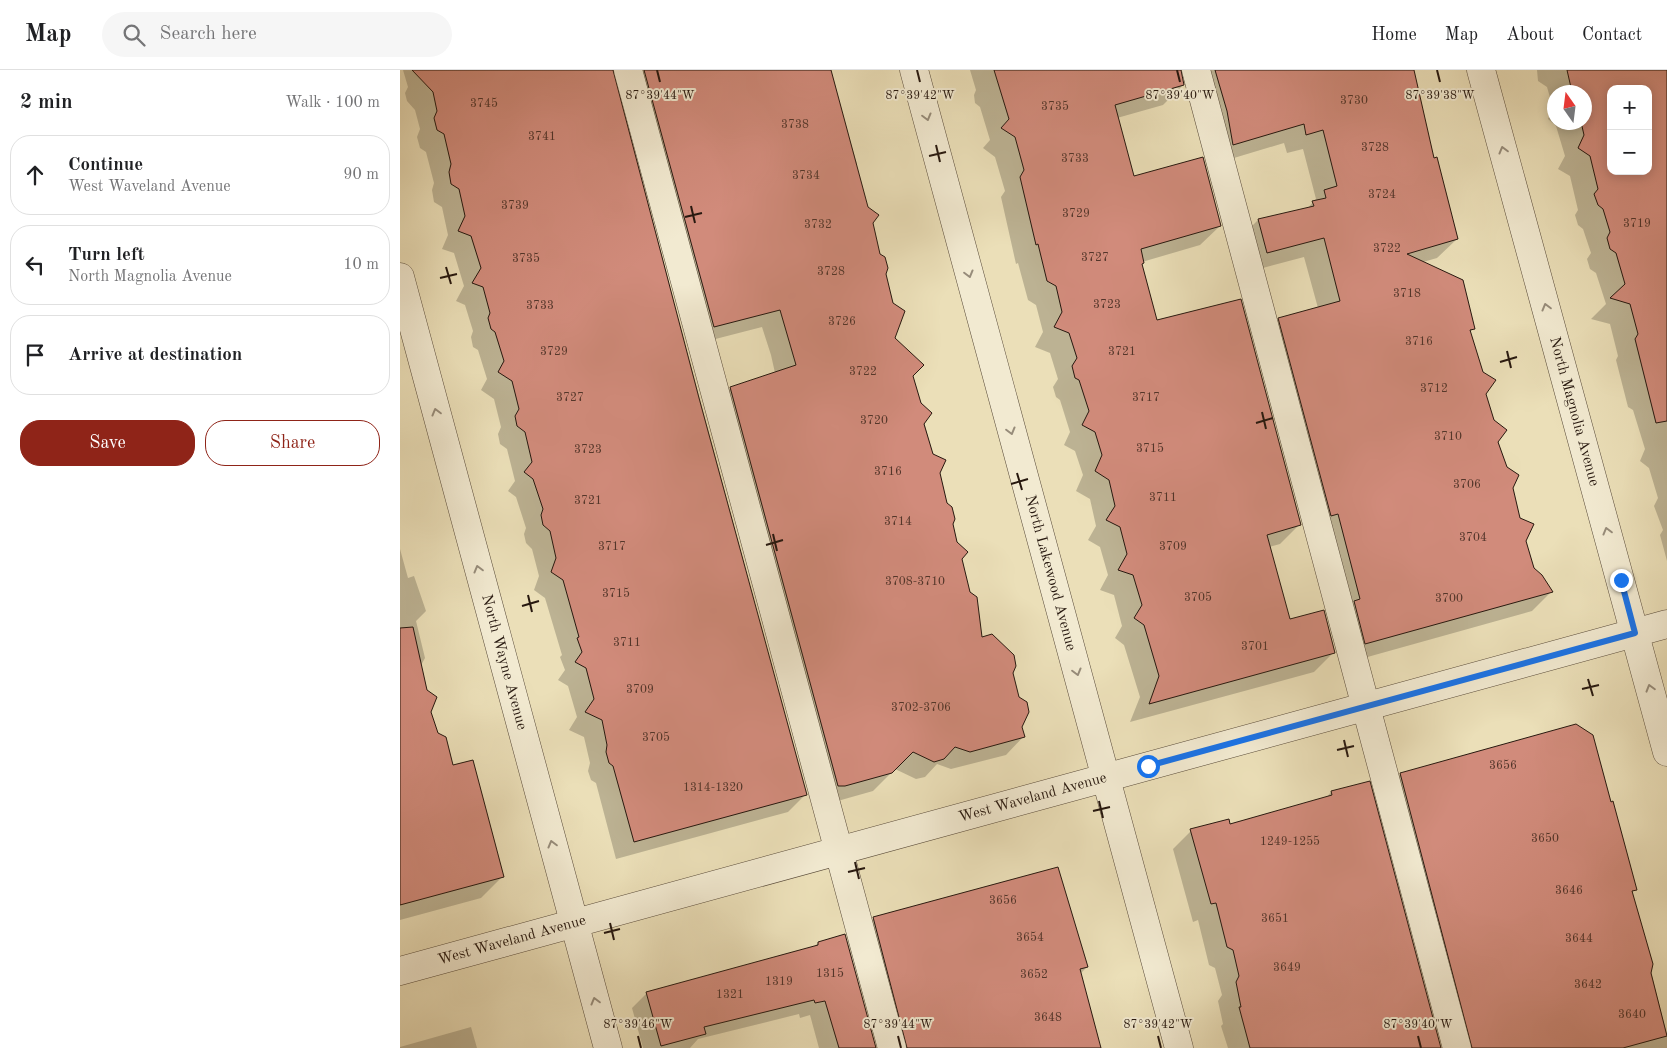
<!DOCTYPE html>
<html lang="en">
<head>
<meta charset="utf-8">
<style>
  body { margin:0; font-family:"Old Standard TT",serif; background:#f6f6f6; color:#202124 }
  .controls { position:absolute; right:15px; top:15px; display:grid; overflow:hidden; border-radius:10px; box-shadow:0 2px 12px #0003 }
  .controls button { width:45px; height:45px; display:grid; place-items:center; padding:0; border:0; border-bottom:1px solid #e0e0e0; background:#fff; color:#202124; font:25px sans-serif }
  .compass { position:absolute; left:1147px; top:15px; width:45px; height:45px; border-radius:50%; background:#fff; box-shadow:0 2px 12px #0003; rotate:346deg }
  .stop { position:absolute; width:15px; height:15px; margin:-11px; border:4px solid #1a73e8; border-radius:50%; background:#fff }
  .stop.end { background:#1a73e8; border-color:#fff; box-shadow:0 1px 5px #0008 }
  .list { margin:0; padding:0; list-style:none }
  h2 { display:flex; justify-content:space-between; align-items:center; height:65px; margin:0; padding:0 20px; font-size:21px }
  h2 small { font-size:16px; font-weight:400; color:#757577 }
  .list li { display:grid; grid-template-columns:32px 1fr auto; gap:15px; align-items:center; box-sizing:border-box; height:80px; margin:0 10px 10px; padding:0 10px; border:1px solid #e0e0e0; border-radius:20px }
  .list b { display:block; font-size:19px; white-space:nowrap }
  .list p { margin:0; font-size:16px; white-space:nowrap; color:#757577 }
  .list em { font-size:16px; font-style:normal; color:#757577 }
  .actions { display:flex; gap:10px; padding:15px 20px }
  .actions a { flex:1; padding:11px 0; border:1px solid #8f2418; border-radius:20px; text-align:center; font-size:18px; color:#8f2418 }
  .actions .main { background:#8f2418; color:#fff }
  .icon { flex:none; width:28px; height:28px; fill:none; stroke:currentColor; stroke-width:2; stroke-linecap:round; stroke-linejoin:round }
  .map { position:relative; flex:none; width:1267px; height:978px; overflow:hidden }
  header { display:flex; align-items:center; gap:30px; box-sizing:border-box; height:70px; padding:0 25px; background:#fff; border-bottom:1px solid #e0e0e0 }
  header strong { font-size:24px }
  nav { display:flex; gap:28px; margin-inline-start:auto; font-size:18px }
  .search { width:350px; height:45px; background:#f6f6f6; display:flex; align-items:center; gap:12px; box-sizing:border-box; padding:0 18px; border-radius:28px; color:#757577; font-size:19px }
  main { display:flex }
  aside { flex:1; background:#fff }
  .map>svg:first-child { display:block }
</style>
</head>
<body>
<header>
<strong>Map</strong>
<div class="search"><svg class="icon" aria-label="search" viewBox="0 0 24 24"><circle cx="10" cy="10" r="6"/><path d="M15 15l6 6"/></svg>Search here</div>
<nav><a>Home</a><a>Map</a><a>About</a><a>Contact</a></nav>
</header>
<main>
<aside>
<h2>2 min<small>Walk · 100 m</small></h2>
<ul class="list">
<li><svg class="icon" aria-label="ahead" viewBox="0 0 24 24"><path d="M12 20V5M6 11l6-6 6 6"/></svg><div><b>Continue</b><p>West Waveland Avenue</p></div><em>90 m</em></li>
<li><svg class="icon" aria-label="left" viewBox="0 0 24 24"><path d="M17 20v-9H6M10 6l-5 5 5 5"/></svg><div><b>Turn left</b><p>North Magnolia Avenue</p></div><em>10 m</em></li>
<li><svg class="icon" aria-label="arrive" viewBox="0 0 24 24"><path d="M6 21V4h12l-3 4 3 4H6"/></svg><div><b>Arrive at destination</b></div></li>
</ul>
<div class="actions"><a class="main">Save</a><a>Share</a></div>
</aside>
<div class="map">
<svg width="1267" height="978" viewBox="0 0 1267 978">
  <rect width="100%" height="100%" fill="#ebdfb8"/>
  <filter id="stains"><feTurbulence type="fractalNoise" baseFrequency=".004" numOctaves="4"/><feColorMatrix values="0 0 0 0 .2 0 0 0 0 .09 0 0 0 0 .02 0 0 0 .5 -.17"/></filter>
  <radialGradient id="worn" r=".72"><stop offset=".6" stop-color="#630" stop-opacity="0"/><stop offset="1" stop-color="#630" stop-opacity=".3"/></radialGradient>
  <g fill="#0003" fill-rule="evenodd">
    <polygon points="3,0 429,0 457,94 454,96 485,204 493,269 512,306 581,568 612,602 623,667 606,685 551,699 537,694 525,707 516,709 495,699 473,721 427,734 313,336 330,318 375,303 371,285 362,257 296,274 222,7 212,2 406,724 388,742 216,789 196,713 191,710 188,701 190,693 184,667 169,660 177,647 168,616 158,610 165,600 160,587 162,585 145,528 134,520 139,506 132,479 126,473 124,464 126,458 116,427 108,421 115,411 107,379 100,374 98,364 101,357 94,329 81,320 87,309 78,280 73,277 71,267 73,261 65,235 56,231 64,216 54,183 42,179 48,165 42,137 34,132 32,120 34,113 26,82 20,78 17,67 20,59 15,40 7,31 5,23 8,17"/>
    <polygon points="570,0 1003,0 1057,169 1037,188 1023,192 1074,258 1069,263 1133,499 1151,522 1132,541 946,593 859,268 879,249 918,238 904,187 848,202 838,170 858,150 906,140 916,129 903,79 887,83 884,73 814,94 787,8 781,5 783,15 763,35 717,48 733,107 820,156 800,175 742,192 741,195 756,252 900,454 880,474 869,477 889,551 934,582 914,602 730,652 740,627 724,575 715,568 722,556 714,525 700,520 708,505 700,477 688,470 696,456 690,429 676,421 683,405 675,381 664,375 670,362 660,330 656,327 653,317 658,309 650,283 635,277 643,262 636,235 628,230 618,193 616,194 601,127 605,121 595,87 583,78 590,70 580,37 575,33 574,25 576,20"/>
    <path d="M1137,0H1267V491L1260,465L1263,460L1254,436L1258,428L1249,398L1240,391L1245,379L1233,340L1228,337L1216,290L1218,286L1210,254L1191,249L1206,234L1196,203L1190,199L1187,189L1191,183L1183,159L1178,155L1175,145L1178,140L1170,106L1158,99L1165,86L1156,56L1148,49L1153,38L1147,17L1138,11ZM1211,19H1248V101H1211ZM1154,22H1184V52H1154Z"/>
    <polygon points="0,479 8,508 14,506 26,541 16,551 25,588 20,597 30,642 37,663 102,807 81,828 0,850"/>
    <polygon points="1000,704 1235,819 1231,823 1267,965 1267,978 1051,978 982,722"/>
    <polygon points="969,713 1040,978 828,978 821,956 823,954 818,931 822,925 815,898 809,895 798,850 793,852 773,779 791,761 829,755 926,728 931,722"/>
    <polygon points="474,848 687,897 680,904 698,978 489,978 459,863"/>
    <polygon points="418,873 475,978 419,978 410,945 400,948 399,944 298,969 290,978 243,978 232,938 247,923 414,877"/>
    <polygon points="71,957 77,978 0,978 0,977"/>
  </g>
  <g fill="#d18b7b" stroke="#27180f" fill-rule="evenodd">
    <polygon points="12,0 213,0 299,328 407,725 234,772 213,696 209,693 206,682 207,675 202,650 185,642 194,629 186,598 175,592 182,582 177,568 179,567 163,510 151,502 156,488 150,461 143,455 141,445 143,439 133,409 124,402 132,392 125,362 117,356 115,346 119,339 112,311 98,302 104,291 95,262 91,259 88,248 90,243 83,217 72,213 81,198 71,166 58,161 65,146 59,119 51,114 49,102 51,94 44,64 37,60 34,48 37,41 33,22"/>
    <polygon points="244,0 431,0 468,137 479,145 473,153 480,184 485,187 488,198 486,204 493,233 505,241 495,268 524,295 513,306 521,333 532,343 524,354 533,384 546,390 540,403 547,433 552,437 555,449 553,454 557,472 568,482 562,489 570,522 577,527 582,567 592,564 614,585 616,596 613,603 619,627 627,632 629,642 622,657 625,667 570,682 555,677 544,689 534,692 513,682 492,703 445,716 438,716 330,317 396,295 380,240 314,257"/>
    <polygon points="594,0 781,0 784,15 715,35 734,106 803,87 821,156 741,179 744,193 742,194 757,250 841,229 901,455 867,465 890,549 924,540 935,583 749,634 759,606 744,555 734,548 742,535 733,505 718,500 727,484 720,457 706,450 715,436 709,410 695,401 702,385 695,362 682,355 689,341 679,310 675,308 672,296 677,288 669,263 654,257 662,242 656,216 647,211 638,174 636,175 620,107 624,100 615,67 601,58 609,49"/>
    <polygon points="815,0 1014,0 1034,88 1037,87 1058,169 1007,184 1063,210 1075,259 1070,260 1083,302 1096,310 1086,324 1094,350 1107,360 1098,372 1107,397 1119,405 1113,418 1120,448 1134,454 1126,471 1134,498 1142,505 1153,522 965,574 954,531 960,529 938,444 931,446 878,248 940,231 924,168 867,183 858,149 914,136 912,131 926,128 924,120 937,116 923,60 906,65 904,54 833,75 827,41"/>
    <path d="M1167,0H1267V351L1256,353L1235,269L1238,264L1230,234L1210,228L1225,214L1216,183L1210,179L1207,168L1210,162L1203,139L1198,135L1194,124L1198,119L1190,86L1178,78L1184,65L1181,52H1184V22H1172ZM1211,19H1248V101H1211Z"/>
    <polygon points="13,557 27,620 37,627 31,642 38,663 46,667 53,695 73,690 104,807 0,835 0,558"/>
    <polygon points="1176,654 1193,665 1211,732 1213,731 1237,820 1232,821 1253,894 1251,903 1267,966 1223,978 1072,978 1000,703"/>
    <polygon points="970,711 1041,978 850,978 839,937 841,937 836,912 839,906 833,880 827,877 816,833 811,834 790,759 829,749 830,754 932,725 931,721"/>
    <polygon points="658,797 688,897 680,899 701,978 507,978 473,847"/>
    <polygon points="445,864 476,978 439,978 425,931 415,933 414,930 304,957 306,964 261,976 246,922 418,875 418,872"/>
  </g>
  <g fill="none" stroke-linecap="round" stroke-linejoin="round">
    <defs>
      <g id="minor">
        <polyline points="228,0 492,978"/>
        <path id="s1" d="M514,0L779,978"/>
        <polyline points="796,0 1057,978"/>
        <path id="s2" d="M1081,0L1267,682"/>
        <path id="s3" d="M0,207L208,978"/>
        <path id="s4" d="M0,901L1267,554"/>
      </g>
    </defs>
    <use href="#minor" stroke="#584a39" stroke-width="29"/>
    <use href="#minor" stroke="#f2ead1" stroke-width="28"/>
  </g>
  <defs><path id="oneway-chevron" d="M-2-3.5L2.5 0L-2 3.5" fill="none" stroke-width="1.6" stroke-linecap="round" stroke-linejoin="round" transform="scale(1.25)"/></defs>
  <g stroke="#978c7a">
    <use href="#oneway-chevron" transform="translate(527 47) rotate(75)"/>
    <use href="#oneway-chevron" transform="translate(1103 80) rotate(-105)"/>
    <use href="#oneway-chevron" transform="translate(569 204) rotate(75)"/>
    <use href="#oneway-chevron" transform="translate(1146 237) rotate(-105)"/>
    <use href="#oneway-chevron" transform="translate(36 342) rotate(-105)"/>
    <use href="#oneway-chevron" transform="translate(611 361) rotate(75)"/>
    <use href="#oneway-chevron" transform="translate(1207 461) rotate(-105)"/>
    <use href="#oneway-chevron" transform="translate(78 499) rotate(-105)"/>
    <use href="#oneway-chevron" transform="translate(677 602) rotate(75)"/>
    <use href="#oneway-chevron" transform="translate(1250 618) rotate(-106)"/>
    <use href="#oneway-chevron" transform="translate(152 774) rotate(-105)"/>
    <use href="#oneway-chevron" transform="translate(195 931) rotate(-105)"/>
  </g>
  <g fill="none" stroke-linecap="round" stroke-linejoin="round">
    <polyline stroke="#1a73e8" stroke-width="6" points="748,696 1235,563 1221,510"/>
  </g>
  <path fill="none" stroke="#27180f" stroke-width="2" d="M257,0L260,12M517,0L520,12M777,0L780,12M1037,0L1040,12M536,75L540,92M529,86L546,82M291,136L295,153M285,147L302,143M46,197L51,214M40,208L57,204M1107,281L1111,298M1100,292L1117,287M862,342L866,359M856,353L873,348M617,403L622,420M611,414L628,409M373,464L377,481M366,475L383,470M128,525L132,542M122,536L139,531M1188,609L1193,626M1182,619L1199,615M944,670L948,687M937,680L954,676M699,731L703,748M693,741L710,737M455,792L459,809M448,802L465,798M210,853L214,870M204,863L220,859M238,966L241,978M498,966L501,978M758,966L761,978M1018,966L1021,978"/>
  <g text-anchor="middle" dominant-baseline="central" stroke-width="4" stroke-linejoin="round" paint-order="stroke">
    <g font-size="12" fill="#52352a">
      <text x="954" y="31">3730</text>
      <text x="84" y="34">3745</text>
      <text x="655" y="37">3735</text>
      <text x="395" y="55">3738</text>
      <text x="142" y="67">3741</text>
      <text x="975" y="78">3728</text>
      <text x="675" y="89">3733</text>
      <text x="406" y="106">3734</text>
      <text x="982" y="125">3724</text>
      <text x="115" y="136">3739</text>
      <text x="676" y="144">3729</text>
      <text x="1237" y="154">3719</text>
      <text x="418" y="155">3732</text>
      <text x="987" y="179">3722</text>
      <text x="695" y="188">3727</text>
      <text x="126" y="189">3735</text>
      <text x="431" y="202">3728</text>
      <text x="1007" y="224">3718</text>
      <text x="707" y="235">3723</text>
      <text x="140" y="236">3733</text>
      <text x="442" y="252">3726</text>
      <text x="1019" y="272">3716</text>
      <text x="154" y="282">3729</text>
      <text x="722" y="282">3721</text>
      <text x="463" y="302">3722</text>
      <text x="1034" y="319">3712</text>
      <text x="170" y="328">3727</text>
      <text x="746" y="328">3717</text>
      <text x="474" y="351">3720</text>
      <text x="1048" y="367">3710</text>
      <text x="750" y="379">3715</text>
      <text x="188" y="380">3723</text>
      <text x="488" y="402">3716</text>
      <text x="1067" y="415">3706</text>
      <text x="763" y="428">3711</text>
      <text x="188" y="431">3721</text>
      <text x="498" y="452">3714</text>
      <text x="1073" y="468">3704</text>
      <text x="212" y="477">3717</text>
      <text x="773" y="477">3709</text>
      <text x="515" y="512">3708-3710</text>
      <text x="216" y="524">3715</text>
      <text x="798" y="528">3705</text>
      <text x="1049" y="529">3700</text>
      <text x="227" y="573">3711</text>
      <text x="855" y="577">3701</text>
      <text x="240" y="620">3709</text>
      <text x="521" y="638">3702-3706</text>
      <text x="256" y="668">3705</text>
      <text x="1103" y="696">3656</text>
      <text x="313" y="718">1314-1320</text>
      <text x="1145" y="769">3650</text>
      <text x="890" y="772">1249-1255</text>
      <text x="1169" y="821">3646</text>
      <text x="603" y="831">3656</text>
      <text x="875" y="849">3651</text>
      <text x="630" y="868">3654</text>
      <text x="1179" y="869">3644</text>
      <text x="887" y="898">3649</text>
      <text x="430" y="904">1315</text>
      <text x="634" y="905">3652</text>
      <text x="379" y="912">1319</text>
      <text x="1188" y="915">3642</text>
      <text x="330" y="925">1321</text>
      <text x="1232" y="945">3640</text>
      <text x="648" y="948">3648</text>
    </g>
    <g font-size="15" fill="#27180f" stroke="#f2ead1">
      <text stroke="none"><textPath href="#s2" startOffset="354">North Magnolia Avenue</textPath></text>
      <text stroke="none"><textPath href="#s1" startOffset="521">North Lakewood Avenue</textPath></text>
      <text stroke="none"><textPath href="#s3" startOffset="399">North Wayne Avenue</textPath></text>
      <text stroke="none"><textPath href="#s4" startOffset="656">West Waveland Avenue</textPath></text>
      <text stroke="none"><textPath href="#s4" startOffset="116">West Waveland Avenue</textPath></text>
    </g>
  </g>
  <g font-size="12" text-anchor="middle" fill="#27180f" stroke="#f2ead1" stroke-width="4" stroke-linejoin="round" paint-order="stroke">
    <text x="260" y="29">87°39'44"W</text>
    <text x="520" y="29">87°39'42"W</text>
    <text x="780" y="29">87°39'40"W</text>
    <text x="1040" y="29">87°39'38"W</text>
    <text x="238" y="958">87°39'46"W</text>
    <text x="498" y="958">87°39'44"W</text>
    <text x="758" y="958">87°39'42"W</text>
    <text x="1018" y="958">87°39'40"W</text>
  </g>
  <rect width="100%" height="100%" filter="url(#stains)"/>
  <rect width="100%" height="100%" fill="url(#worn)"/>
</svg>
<div class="controls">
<button>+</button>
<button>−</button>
</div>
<svg class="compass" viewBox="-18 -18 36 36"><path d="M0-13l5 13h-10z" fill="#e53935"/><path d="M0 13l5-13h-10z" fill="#757577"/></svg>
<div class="stop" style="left:748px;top:696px"></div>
<div class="stop end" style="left:1221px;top:510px"></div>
</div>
</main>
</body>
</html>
